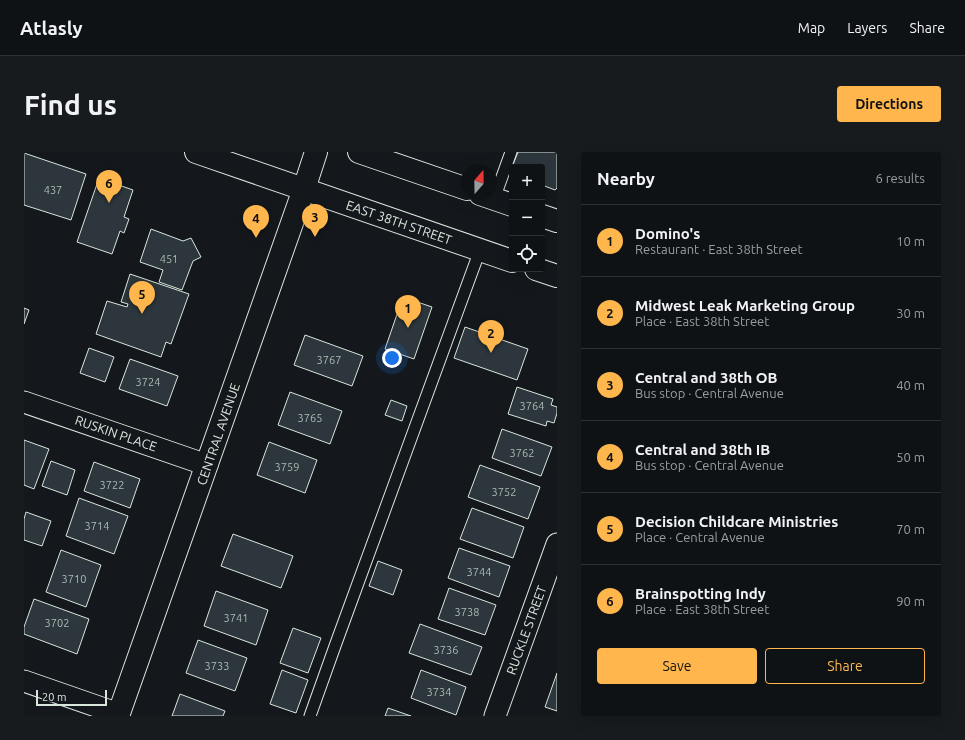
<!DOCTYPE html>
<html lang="en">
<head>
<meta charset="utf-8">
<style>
  body { margin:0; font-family:Ubuntu,sans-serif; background:#181b1e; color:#f1f3f6 }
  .controls { position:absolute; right:12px; top:12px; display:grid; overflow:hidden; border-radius:4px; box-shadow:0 4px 16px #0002 }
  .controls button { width:36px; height:36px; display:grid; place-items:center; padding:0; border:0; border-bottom:1px solid #2f3234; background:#0f1215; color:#f1f3f6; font:20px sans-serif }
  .compass { position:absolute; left:437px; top:12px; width:36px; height:36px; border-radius:50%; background:#0f1215; box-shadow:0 4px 16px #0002; rotate:20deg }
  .scale { position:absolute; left:12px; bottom:10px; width:71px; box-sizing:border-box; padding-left:4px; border:2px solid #d8e6dc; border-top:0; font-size:11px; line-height:14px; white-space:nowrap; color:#d8e6dc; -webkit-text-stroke:3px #14181c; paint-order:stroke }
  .you { position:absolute; left:368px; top:206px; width:14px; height:14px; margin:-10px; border:3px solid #fff; border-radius:50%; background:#1a73e8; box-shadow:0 0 0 6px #1a73e833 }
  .badge { display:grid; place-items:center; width:26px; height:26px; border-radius:50%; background:#ffb74d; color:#111; font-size:13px; font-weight:700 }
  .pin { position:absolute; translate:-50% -33px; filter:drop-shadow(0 1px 2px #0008) }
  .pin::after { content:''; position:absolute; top:21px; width:14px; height:12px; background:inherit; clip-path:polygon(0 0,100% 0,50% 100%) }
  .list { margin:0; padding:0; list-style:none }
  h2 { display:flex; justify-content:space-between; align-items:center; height:52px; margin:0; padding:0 16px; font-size:17px }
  h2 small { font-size:13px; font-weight:400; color:#9b9ea0 }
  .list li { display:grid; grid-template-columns:26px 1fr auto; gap:12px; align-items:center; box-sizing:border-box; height:72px; padding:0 16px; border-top:1px solid #2f3234 }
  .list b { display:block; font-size:15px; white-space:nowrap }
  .list p { margin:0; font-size:13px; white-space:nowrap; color:#9b9ea0 }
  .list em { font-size:13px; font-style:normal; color:#9b9ea0 }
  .actions { display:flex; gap:8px; padding:12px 16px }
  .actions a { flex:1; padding:9px 0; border:1px solid #ffb74d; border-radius:4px; text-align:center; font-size:14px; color:#ffb74d }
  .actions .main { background:#ffb74d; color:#111 }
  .icon { flex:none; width:22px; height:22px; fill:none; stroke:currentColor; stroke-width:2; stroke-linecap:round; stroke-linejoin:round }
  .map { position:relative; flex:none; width:533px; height:564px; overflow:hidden; border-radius:4px }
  header { display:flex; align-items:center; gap:24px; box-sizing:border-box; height:56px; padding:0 20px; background:#0f1215; border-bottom:1px solid #2f3234 }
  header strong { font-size:19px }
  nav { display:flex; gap:22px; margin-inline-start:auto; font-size:14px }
  .intro { display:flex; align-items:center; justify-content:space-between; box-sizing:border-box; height:96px; padding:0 24px }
  h1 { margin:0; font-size:28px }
  .button { padding:10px 18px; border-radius:4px; background:#ffb74d; color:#111; font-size:14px; font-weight:700 }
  main { display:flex; gap:24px; padding:0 24px }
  aside { flex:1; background:#0f1215; border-radius:4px; box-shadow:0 4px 16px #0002 }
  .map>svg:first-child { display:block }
</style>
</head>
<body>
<header>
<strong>Atlasly</strong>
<nav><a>Map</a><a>Layers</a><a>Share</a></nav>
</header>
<div class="intro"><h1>Find us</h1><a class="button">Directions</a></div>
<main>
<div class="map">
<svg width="533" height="564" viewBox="0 0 533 564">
  <rect width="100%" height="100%" fill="#14181c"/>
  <g fill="#2c363c" stroke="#d8e6dc">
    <polygon points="494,0 533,0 533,36 531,38 518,33 518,15 488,15"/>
    <polygon points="0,1 62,22 47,68 0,53"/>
    <polygon points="75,26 109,38 100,65 105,67 100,81 96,79 88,102 53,90"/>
    <polygon points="127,77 159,89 167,86 177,105 169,109 158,138 135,130 139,118 116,110"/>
    <polygon points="106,122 165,142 147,192 142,190 137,205 72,182 83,149 103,155 104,152 97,150"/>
    <polygon points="379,145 408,155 390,207 361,197"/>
    <polygon points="0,156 5,158 0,172"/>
    <polygon points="441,175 504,197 493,228 430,206"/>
    <polygon points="281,183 339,204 328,234 270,213"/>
    <polygon points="65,196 90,205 81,230 56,221"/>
    <polygon points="106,207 154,224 143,254 95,237"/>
    <polygon points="493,235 529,247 527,253 533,255 533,261 530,271 523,269 522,274 484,262"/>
    <polygon points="266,240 318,259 306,292 254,273"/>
    <polygon points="367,248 383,254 378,269 361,263"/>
    <polygon points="478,277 528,295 517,324 468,306"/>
    <polygon points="0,288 25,297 10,337 0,333"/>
    <polygon points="245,290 293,308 281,341 233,323"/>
    <polygon points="27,309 51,318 43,343 18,334"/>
    <polygon points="70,310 116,327 106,356 60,339"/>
    <polygon points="456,313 516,335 504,367 444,345"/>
    <polygon points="55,346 104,364 90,402 42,384"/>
    <polygon points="448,356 500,375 489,406 436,387"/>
    <polygon points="2,360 27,369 18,394 0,388 0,367"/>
    <polygon points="209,382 269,404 257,436 197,414"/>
    <polygon points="435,396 486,414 475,445 424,426"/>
    <polygon points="37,398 77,413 62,455 22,440"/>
    <polygon points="354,409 378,418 369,443 345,434"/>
    <polygon points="425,436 472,453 461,483 414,467"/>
    <polygon points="192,439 244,458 232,493 180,474"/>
    <polygon points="10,447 65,467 53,502 0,482 0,475"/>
    <polygon points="396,472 458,495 447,523 385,501"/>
    <polygon points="269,476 297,486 284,521 256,511"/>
    <polygon points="174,488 223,506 211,539 162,521"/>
    <polygon points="258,518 284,528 272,561 246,552"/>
    <polygon points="397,518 442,535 432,563 387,546"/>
    <polygon points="533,521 533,559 521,555"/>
    <polygon points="156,542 201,559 199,564 148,564"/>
    <polygon points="364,556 387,564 361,564"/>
  </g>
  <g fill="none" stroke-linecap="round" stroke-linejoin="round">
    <defs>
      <g id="service">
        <polyline points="470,47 487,0"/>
        <polyline points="286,564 311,494 456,98"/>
      </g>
      <g id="minor">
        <polyline points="0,250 183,313"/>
        <polyline points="0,529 95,562"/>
        <polyline points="471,564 533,392"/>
      </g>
      <polyline id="secondary" points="94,564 280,37 292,0"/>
      <g id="primary">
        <polyline points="172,0 488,109"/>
        <polyline points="335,0 443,37"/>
        <polyline points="456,42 488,53"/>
        <polyline points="518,64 533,69"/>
        <polyline points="512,117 533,124"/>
      </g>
    </defs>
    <use href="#service" stroke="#d8e6dc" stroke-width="13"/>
    <use href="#minor" stroke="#d8e6dc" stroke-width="23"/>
    <use href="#secondary" stroke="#d8e6dc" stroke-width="24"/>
    <use href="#primary" stroke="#d8e6dc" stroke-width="24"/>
    <use href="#service" stroke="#14181c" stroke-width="11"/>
    <use href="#minor" stroke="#14181c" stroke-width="21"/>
    <use href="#secondary" stroke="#14181c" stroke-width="22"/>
    <use href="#primary" stroke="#14181c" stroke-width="22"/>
  </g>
  <g text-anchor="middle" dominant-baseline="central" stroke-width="3" stroke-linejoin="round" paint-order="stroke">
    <g font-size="11" fill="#adbab4">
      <text x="29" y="38">437</text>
      <text x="145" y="107">451</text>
      <text x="305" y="208">3767</text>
      <text x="124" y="230">3724</text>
      <text x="508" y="254">3764</text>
      <text x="286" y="266">3765</text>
      <text x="498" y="301">3762</text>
      <text x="263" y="315">3759</text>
      <text x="88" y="333">3722</text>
      <text x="480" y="340">3752</text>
      <text x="73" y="374">3714</text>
      <text x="455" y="420">3744</text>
      <text x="50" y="427">3710</text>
      <text x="443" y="460">3738</text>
      <text x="212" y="466">3741</text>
      <text x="33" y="471">3702</text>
      <text x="422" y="498">3736</text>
      <text x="193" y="514">3733</text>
      <text x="415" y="540">3734</text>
    </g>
    <g font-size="13" fill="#d8e6dc" stroke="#14181c">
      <text transform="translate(375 70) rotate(19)">EAST 38TH STREET</text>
      <text transform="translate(92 281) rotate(19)">RUSKIN PLACE</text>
      <text transform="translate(194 282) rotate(-71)">CENTRAL AVENUE</text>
      <text transform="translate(502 478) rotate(-70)">RUCKLE STREET</text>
    </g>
  </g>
</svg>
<div class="controls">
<button>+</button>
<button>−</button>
<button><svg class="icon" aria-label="locate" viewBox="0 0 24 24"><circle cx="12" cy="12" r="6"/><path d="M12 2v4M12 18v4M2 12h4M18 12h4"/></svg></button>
</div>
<svg class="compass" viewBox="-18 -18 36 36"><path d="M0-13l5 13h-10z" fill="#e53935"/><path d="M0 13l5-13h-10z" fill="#9b9ea0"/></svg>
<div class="scale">20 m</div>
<div class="you"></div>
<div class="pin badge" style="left:384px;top:176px">1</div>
<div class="pin badge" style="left:467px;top:201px">2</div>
<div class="pin badge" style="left:291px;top:85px">3</div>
<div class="pin badge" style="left:232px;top:86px">4</div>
<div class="pin badge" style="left:118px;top:162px">5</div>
<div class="pin badge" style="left:85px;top:51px">6</div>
</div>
<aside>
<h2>Nearby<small>6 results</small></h2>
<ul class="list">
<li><span class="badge">1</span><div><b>Domino's</b><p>Restaurant · East 38th Street</p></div><em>10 m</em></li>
<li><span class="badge">2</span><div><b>Midwest Leak Marketing Group</b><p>Place · East 38th Street</p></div><em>30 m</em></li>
<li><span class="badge">3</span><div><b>Central and 38th OB</b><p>Bus stop · Central Avenue</p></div><em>40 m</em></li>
<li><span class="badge">4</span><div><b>Central and 38th IB</b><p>Bus stop · Central Avenue</p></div><em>50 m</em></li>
<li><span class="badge">5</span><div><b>Decision Childcare Ministries</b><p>Place · Central Avenue</p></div><em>70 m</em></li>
<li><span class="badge">6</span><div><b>Brainspotting Indy</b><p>Place · East 38th Street</p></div><em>90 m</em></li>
</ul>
<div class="actions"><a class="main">Save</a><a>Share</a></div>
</aside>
</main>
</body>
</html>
